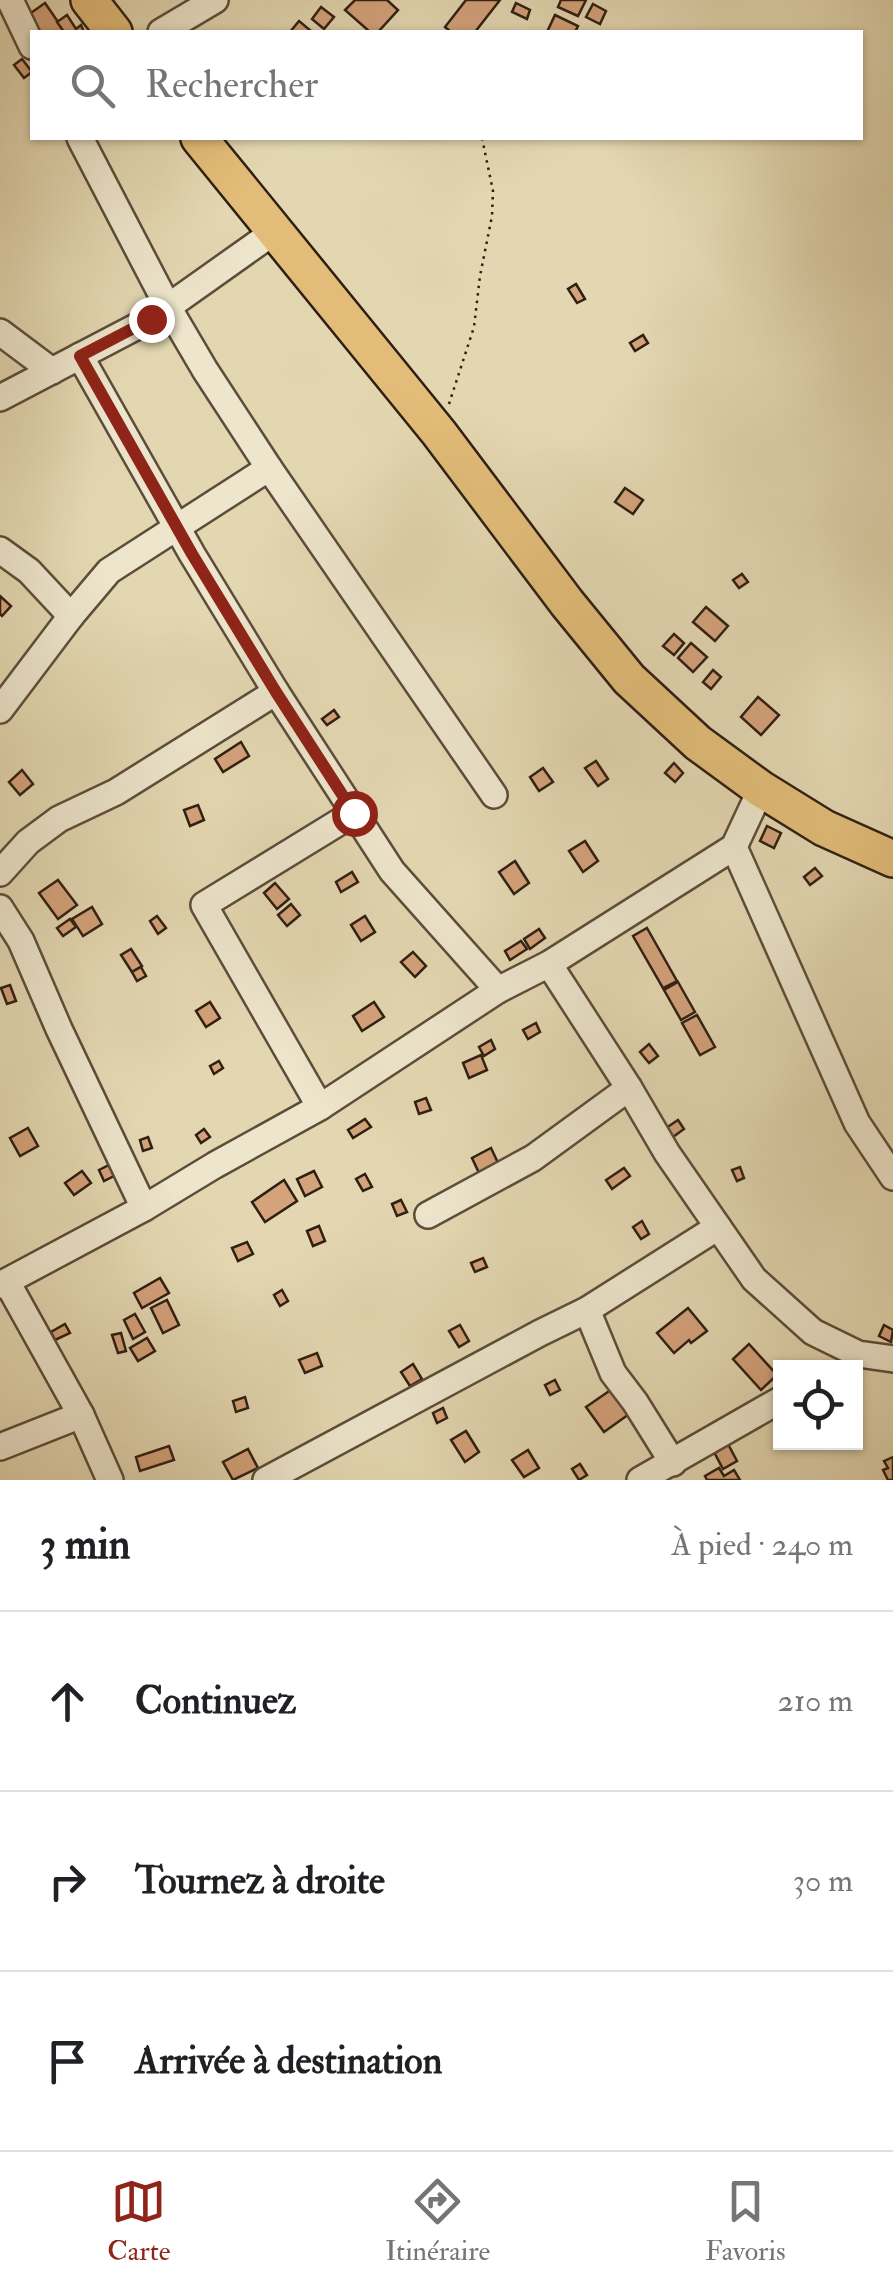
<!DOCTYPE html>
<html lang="fr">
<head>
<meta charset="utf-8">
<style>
  body { margin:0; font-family:"IM FELL Double Pica",serif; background:#f2f2f2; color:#202124 }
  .controls { position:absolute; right:30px; bottom:30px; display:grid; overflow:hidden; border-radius:0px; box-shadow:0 2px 8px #0004 }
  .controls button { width:90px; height:90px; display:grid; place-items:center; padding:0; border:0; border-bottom:2px solid #e0e0e0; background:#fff; color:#202124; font:50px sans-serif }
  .stop { position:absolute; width:30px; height:30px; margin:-22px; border:8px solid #8f2418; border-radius:50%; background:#fff }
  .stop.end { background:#8f2418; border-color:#fff; box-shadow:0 2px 10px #0008 }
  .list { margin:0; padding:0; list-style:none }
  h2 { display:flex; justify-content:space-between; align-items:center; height:130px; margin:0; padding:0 40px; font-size:42px }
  h2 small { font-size:32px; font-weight:400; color:#757577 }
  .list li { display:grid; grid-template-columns:65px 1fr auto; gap:30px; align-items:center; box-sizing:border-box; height:180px; padding:0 40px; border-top:2px solid #e0e0e0 }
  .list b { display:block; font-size:38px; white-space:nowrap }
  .list em { font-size:32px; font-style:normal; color:#757577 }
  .icon { flex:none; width:55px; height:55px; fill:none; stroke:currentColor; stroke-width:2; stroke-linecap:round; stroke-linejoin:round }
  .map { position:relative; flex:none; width:893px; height:1480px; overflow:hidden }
  .search { position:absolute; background:#fff; box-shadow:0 2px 8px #0004; left:30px; right:30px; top:30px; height:110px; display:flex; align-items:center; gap:25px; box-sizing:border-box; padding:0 35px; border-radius:0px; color:#757577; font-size:38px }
  .sheet { height:670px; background:#fff }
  nav { display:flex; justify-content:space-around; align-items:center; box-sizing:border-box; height:140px; border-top:2px solid #e0e0e0; background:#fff; font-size:28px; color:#757577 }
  nav a { display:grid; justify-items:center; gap:5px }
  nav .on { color:#8f2418 }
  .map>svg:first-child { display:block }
</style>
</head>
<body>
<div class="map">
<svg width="893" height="1480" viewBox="0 0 893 1480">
  <rect width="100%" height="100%" fill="#e3d7b1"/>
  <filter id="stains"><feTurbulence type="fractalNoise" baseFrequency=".002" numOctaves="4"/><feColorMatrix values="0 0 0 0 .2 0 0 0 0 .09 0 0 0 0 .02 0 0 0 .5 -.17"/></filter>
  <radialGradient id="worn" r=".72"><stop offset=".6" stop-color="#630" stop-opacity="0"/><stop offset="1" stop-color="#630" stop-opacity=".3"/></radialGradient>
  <g fill="#d4a27b" stroke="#2f1f12" stroke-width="2.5">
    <polygon points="355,0 387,0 398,10 378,32 370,32 345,10"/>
    <polygon points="466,0 500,0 475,32 451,32 445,27"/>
    <polygon points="561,0 586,0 578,16 558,7"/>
    <polygon points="45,3 65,32 40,32 28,15"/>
    <polygon points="516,3 530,10 527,19 512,12"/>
    <polygon points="593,4 606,11 600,24 586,17"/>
    <polygon points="321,7 334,17 324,29 312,19"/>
    <polygon points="67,15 76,29 81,25 84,32 64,32 57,22"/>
    <polygon points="555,15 578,26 575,32 547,32"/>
    <polygon points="299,21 311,31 310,32 290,32"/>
    <polygon points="22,59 32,72 24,78 14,65"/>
    <polygon points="576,284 585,299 577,303 568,289"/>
    <polygon points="643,335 648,343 635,351 630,343"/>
    <polygon points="625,488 643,500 633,514 615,502"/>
    <polygon points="742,574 748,582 739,588 733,580"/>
    <polygon points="0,596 11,606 2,616 0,614"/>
    <polygon points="706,607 728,626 715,641 693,622"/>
    <polygon points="674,634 684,643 674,655 663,646"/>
    <polygon points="691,643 707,657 693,672 678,658"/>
    <polygon points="713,670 721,677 711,689 703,682"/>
    <polygon points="758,697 779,715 761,735 741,717"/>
    <polygon points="334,710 339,717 327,725 322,719"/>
    <polygon points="241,742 249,756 223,772 215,759"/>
    <polygon points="596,761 608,779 598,786 585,768"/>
    <polygon points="674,763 683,773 675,782 665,773"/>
    <polygon points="543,768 553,782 539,791 530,777"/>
    <polygon points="22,770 33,784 20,795 9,782"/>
    <polygon points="198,805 204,820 190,826 184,810"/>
    <polygon points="767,826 781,833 774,848 760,841"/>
    <polygon points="585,841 598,861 583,872 569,851"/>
    <polygon points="515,861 529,883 514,894 499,872"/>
    <polygon points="815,868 822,876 810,885 804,877"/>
    <polygon points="352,872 358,882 341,892 336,882"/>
    <polygon points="58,880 77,905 58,919 39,893"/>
    <polygon points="275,883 289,899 277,909 264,893"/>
    <polygon points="291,904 300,915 287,926 278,915"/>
    <polygon points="92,907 102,924 83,936 72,919"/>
    <polygon points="157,916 166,928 158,934 150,921"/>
    <polygon points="365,916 375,932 361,941 351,925"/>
    <polygon points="70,919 76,927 63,936 57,928"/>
    <polygon points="647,928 677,981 663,988 633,936"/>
    <polygon points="539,929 545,938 530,949 524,939"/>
    <polygon points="521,941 527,949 510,960 505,951"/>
    <polygon points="131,949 142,966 132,972 121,955"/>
    <polygon points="413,952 426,966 415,977 401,962"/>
    <polygon points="141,967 146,976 137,981 132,972"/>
    <polygon points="678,982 695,1012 681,1020 664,990"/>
    <polygon points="10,985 16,1001 7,1004 1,988"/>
    <polygon points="210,1002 220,1018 206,1027 196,1011"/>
    <polygon points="374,1002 384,1017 362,1031 353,1016"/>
    <polygon points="697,1015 715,1047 700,1055 682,1023"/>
    <polygon points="536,1023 540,1032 528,1039 523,1030"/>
    <polygon points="491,1040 495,1049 484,1056 479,1047"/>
    <polygon points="649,1044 658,1056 649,1063 640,1052"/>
    <polygon points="481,1055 487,1070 469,1078 463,1063"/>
    <polygon points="219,1061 223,1068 214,1074 210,1066"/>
    <polygon points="426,1098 431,1110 419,1114 415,1102"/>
    <polygon points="365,1119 371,1127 353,1138 348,1130"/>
    <polygon points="678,1120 684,1129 673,1137 666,1128"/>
    <polygon points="28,1128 38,1146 20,1156 10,1138"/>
    <polygon points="204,1129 210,1137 201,1143 196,1135"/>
    <polygon points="148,1137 152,1148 143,1151 140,1140"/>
    <polygon points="491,1148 499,1165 480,1175 472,1158"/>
    <polygon points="109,1165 114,1176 104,1181 99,1170"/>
    <polygon points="740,1167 744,1178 737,1181 732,1170"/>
    <polygon points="624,1168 630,1176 612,1189 606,1180"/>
    <polygon points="82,1171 91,1183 74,1195 65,1183"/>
    <polygon points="314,1171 322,1187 305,1196 297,1179"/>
    <polygon points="365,1174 372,1187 363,1191 356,1179"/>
    <polygon points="284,1180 297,1201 265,1222 252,1202"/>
    <polygon points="401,1200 407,1212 397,1216 392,1204"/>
    <polygon points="642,1221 649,1234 641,1239 633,1227"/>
    <polygon points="319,1226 325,1241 313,1246 307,1231"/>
    <polygon points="247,1242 253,1254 238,1261 232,1248"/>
    <polygon points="483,1258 487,1267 475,1272 471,1263"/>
    <polygon points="160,1278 169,1293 142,1308 134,1293"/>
    <polygon points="282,1290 288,1301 280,1306 274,1295"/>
    <polygon points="167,1300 179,1325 163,1333 151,1308"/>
    <polygon points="688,1308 707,1331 691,1343 689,1340 674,1353 657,1333"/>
    <polygon points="135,1314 145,1332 133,1339 124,1320"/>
    <polygon points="65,1324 70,1333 55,1340 51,1332"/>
    <polygon points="460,1325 469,1341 459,1347 449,1331"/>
    <polygon points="884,1325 893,1330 891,1342 879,1336"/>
    <polygon points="121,1333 126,1351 118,1353 112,1335"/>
    <polygon points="147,1338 155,1351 138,1361 130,1348"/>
    <polygon points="749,1344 777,1375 761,1390 733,1359"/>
    <polygon points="317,1353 322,1366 305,1373 299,1360"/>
    <polygon points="413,1364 422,1379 410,1386 401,1372"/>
    <polygon points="555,1380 560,1390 550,1395 545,1385"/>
    <polygon points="615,1387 632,1412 604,1432 586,1407"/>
    <polygon points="245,1397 248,1408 236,1412 233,1401"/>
    <polygon points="443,1408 447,1418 437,1423 433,1413"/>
    <polygon points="466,1431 479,1452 465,1462 451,1440"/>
    <polygon points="728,1444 737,1461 723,1469 714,1452"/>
    <polygon points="169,1446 174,1460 140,1471 136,1457"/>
    <polygon points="248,1449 258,1468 233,1480 223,1462"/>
    <polygon points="528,1450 539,1468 524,1477 512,1460"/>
    <polygon points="893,1457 893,1480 888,1480 883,1470 888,1468 884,1461"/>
    <polygon points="580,1464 587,1475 579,1480 572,1469"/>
    <polygon points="719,1468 724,1476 734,1470 740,1480 707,1480 705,1476"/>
  </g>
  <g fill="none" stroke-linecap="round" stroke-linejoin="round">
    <defs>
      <g id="minor">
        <polyline points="10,0 32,46"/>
        <polyline points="161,32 215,0"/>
        <polyline points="80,138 168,307 205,370 269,468 494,795"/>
        <polyline points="0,332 52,371"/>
        <polyline points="80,356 192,554 276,692 392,871 498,990"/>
        <polyline points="0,398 151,319 275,231"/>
        <polyline points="0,550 29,571 71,616"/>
        <polyline points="0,710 71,616 109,571 269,468"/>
        <polyline points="734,847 857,1123 893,1177"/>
        <polyline points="0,873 28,842 59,819 116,792 276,692"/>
        <polyline points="0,908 21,941 59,1029 144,1208"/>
        <polyline points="549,964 629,1088 667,1153 754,1279 813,1332 858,1354 893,1359"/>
        <polyline points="320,1107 204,905 354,813"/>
        <polyline points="428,1215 533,1158 629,1088"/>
        <polyline points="7,1282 81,1415 110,1480"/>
        <polyline points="0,1285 144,1208 215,1165 320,1107 498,990 549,964 734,847 761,789"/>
        <polyline points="587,1310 613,1373 635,1402 673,1463"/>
        <polyline points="0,1447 81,1415"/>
        <polyline points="266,1480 540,1333 587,1310 718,1227"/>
        <polyline points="640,1480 780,1400"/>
      </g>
      <g id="highway">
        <polyline points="89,0 114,32"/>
        <polyline points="199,138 439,433 567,603 629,679 698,743 761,789 824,828 893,859"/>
      </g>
    </defs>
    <use href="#minor" stroke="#5c4d3a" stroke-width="30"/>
    <use href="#highway" stroke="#2f1f12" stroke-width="40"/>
    <polyline stroke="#2f1f12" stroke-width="2.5" stroke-dasharray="2.5 5" stroke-linecap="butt" points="449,404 474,327 480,276 492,216 493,191 482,138"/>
    <use href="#minor" stroke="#ede5cc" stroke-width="25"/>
    <use href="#highway" stroke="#e2bc78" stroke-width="35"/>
  </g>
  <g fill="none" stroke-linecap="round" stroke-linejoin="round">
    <polyline stroke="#8f2418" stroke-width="12" points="151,319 80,356 192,554 276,692 354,813"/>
  </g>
  <rect width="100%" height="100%" filter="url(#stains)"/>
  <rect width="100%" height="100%" fill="url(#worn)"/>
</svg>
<div class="controls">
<button><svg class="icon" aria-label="locate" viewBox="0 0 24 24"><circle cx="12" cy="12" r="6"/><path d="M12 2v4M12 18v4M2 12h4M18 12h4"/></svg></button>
</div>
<div class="stop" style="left:354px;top:813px"></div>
<div class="stop end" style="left:151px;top:319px"></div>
<div class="search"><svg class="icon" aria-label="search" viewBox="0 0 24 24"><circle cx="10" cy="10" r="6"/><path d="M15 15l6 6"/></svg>Rechercher</div>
</div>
<section class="sheet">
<h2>3 min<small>À pied · 240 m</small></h2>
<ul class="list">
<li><svg class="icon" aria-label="ahead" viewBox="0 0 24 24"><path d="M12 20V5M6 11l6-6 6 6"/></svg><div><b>Continuez</b></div><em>210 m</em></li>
<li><svg class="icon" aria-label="right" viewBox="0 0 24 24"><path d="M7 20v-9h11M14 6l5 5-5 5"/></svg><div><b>Tournez à droite</b></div><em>30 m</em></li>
<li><svg class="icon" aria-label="arrive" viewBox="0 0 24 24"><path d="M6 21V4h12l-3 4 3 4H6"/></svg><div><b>Arrivée à destination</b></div></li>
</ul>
</section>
<nav>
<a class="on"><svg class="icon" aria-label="map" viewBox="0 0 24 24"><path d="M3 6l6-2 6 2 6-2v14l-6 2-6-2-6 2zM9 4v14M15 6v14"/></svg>Carte</a>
<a><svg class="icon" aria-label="directions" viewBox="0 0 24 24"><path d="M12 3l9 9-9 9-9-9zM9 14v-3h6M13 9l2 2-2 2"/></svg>Itinéraire</a>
<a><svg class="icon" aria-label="saved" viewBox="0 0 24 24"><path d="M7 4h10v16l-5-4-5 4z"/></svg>Favoris</a>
</nav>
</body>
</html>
